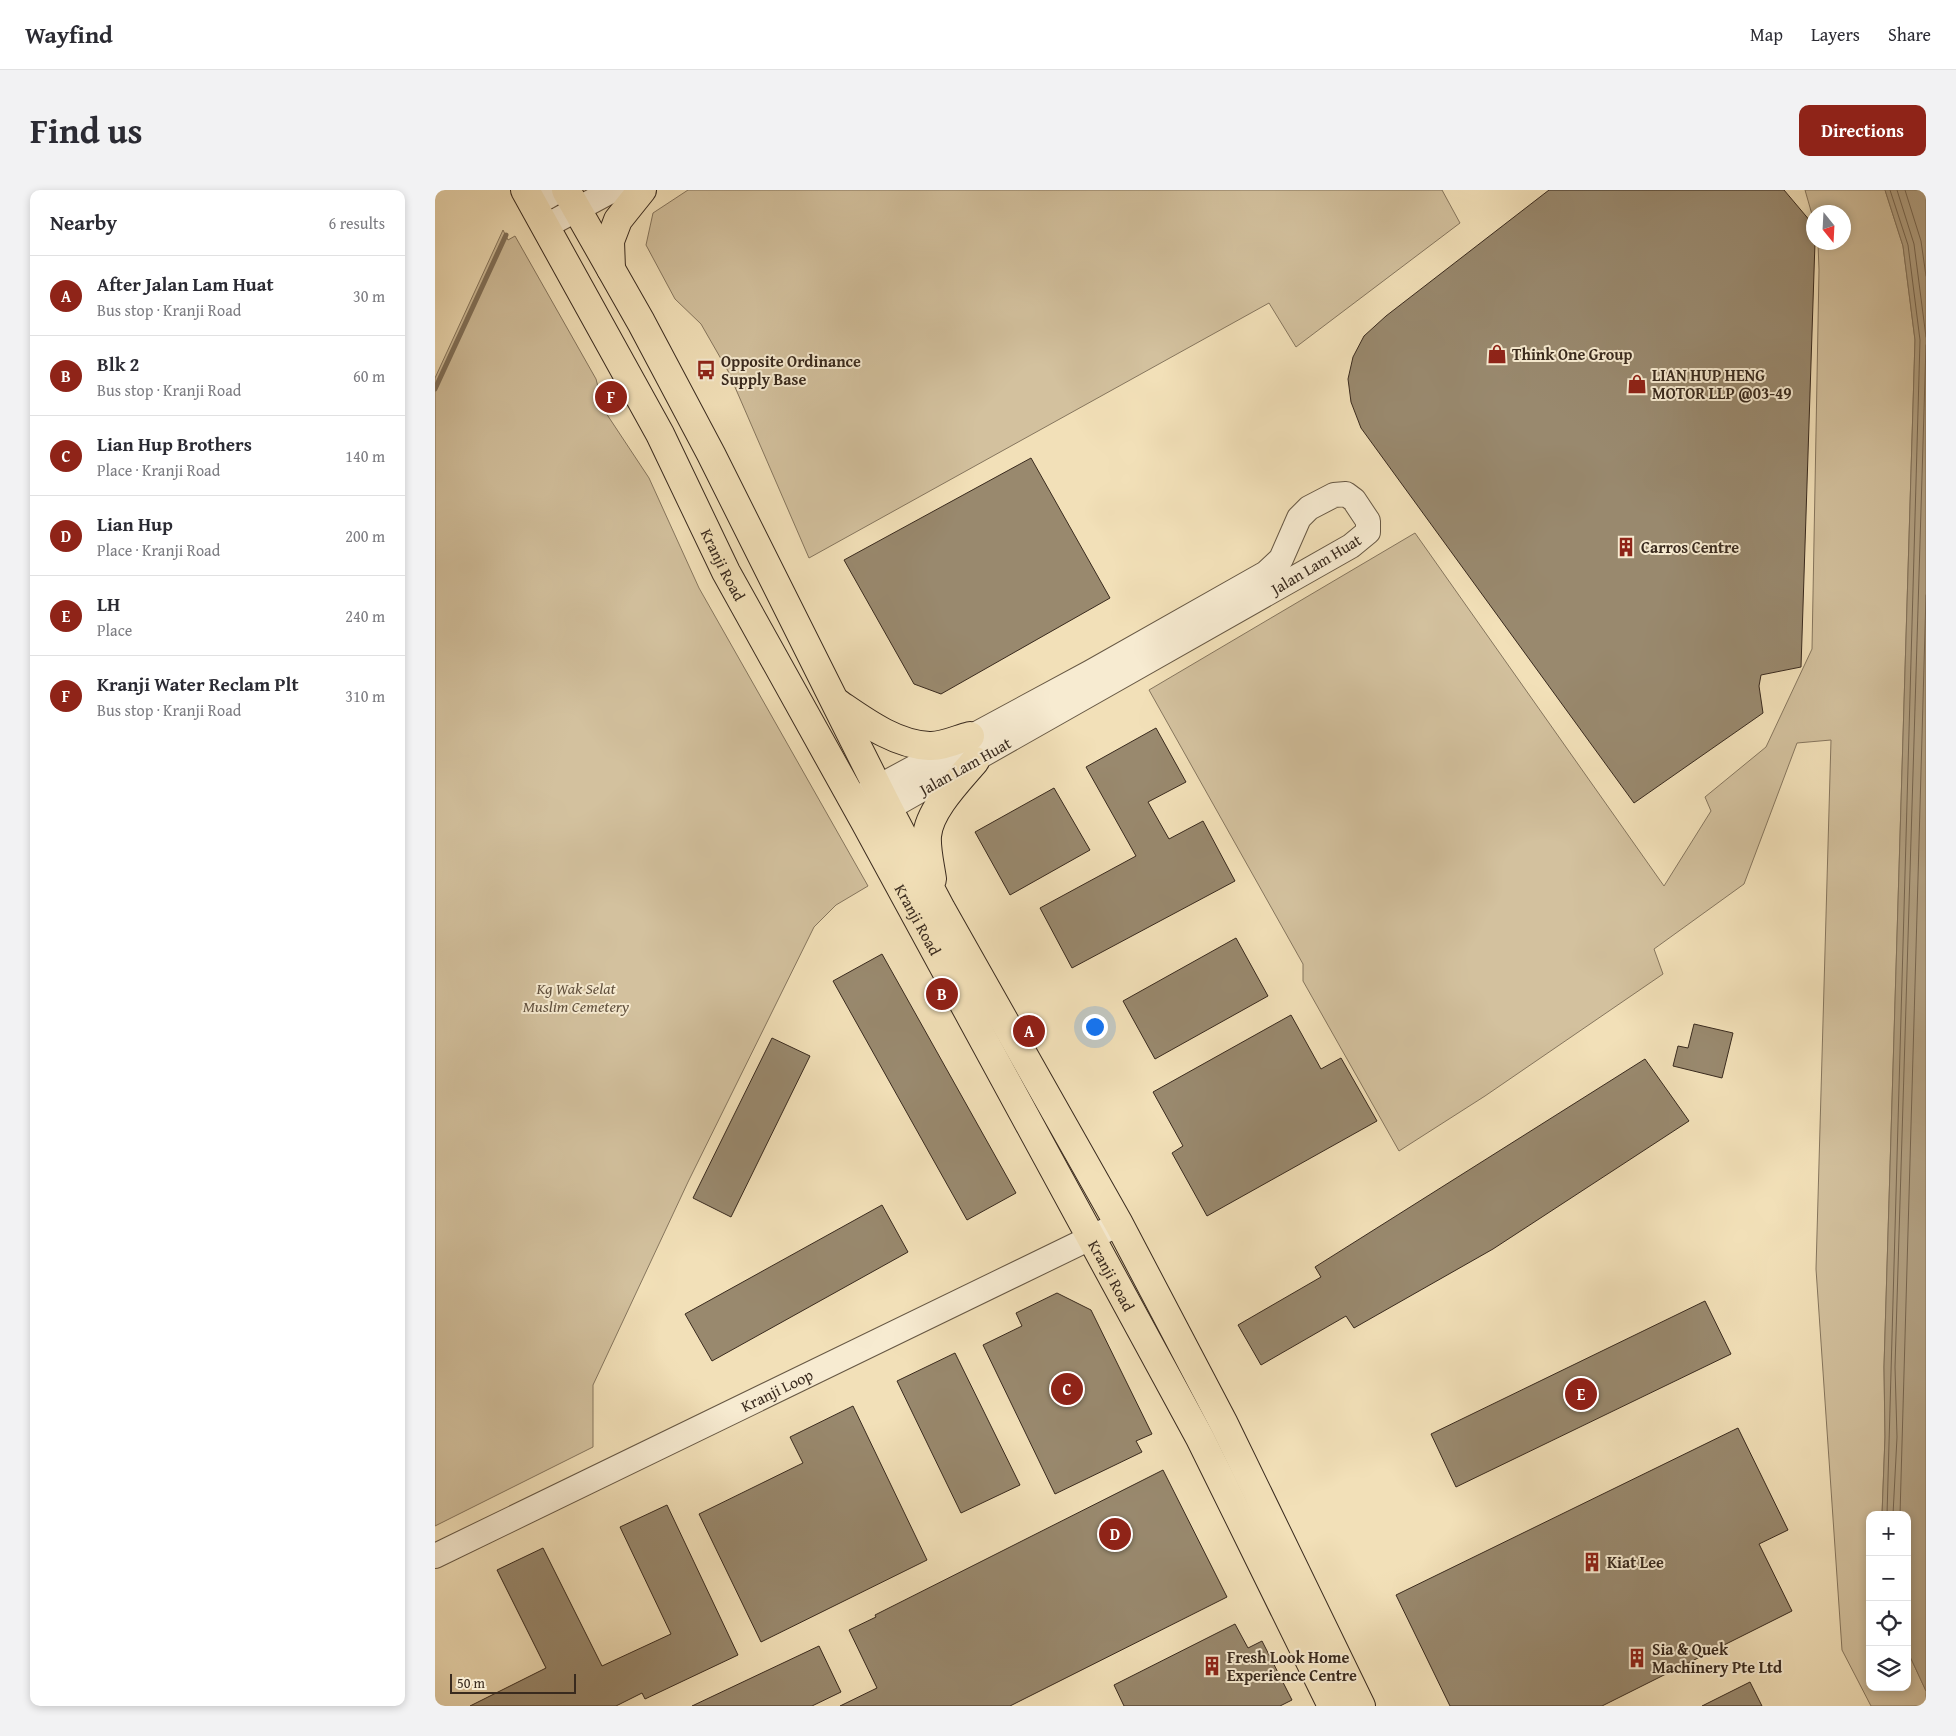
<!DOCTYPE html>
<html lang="en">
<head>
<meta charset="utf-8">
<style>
  body { margin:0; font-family:"Gentium Book Plus",serif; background:#f2f2f3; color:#2b2b33 }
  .controls { position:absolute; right:15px; bottom:15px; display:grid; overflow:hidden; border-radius:10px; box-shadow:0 2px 8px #0003 }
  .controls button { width:45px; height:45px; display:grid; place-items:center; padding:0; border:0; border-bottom:1px solid #e1e1e2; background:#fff; color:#2b2b33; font:25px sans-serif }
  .compass { position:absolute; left:1371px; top:15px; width:45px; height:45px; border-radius:50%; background:#fff; box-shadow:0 2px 8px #0003; rotate:162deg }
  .scale { position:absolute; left:15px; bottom:12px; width:126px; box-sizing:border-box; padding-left:5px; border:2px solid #392a1e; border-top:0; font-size:14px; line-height:18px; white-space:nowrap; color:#392a1e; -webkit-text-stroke:4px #f7ebd1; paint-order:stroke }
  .you { position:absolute; left:659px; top:836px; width:18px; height:18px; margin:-12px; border:4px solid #fff; border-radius:50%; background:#1a73e8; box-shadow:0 0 0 8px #1a73e833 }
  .badge { display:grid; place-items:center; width:32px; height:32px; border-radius:50%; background:#8f2418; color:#fff; font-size:16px; font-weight:700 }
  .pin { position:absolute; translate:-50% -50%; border:2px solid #fff; box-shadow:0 1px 5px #0006 }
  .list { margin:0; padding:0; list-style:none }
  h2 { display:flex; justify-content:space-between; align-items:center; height:65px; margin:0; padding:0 20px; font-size:21px }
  h2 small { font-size:16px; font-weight:400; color:#7c7c81 }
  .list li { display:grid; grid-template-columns:32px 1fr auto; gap:15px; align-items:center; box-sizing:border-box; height:80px; padding:0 20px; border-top:1px solid #e1e1e2 }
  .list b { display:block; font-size:19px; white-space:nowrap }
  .list p { margin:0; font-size:16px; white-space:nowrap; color:#7c7c81 }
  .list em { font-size:16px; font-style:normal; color:#7c7c81 }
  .icon { flex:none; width:28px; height:28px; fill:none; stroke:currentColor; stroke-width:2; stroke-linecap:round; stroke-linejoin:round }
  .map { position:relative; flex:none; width:1491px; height:1516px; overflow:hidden; border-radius:10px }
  header { display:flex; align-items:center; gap:30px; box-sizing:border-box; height:70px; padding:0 25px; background:#fff; border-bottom:1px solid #e1e1e2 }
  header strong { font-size:24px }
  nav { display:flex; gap:28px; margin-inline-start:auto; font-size:18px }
  .intro { display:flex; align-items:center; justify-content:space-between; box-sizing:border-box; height:120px; padding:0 30px }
  h1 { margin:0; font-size:35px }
  .button { padding:12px 22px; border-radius:10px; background:#8f2418; color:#fff; font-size:18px; font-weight:700 }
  main { display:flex; gap:30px; padding:0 30px }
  aside { flex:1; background:#fff; border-radius:10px; box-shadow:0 2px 8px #0003 }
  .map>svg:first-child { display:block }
</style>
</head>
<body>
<header>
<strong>Wayfind</strong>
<nav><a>Map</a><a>Layers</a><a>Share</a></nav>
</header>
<div class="intro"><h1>Find us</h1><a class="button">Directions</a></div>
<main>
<aside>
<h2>Nearby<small>6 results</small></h2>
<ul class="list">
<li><span class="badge">A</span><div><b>After Jalan Lam Huat</b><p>Bus stop · Kranji Road</p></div><em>30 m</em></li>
<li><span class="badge">B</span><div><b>Blk 2</b><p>Bus stop · Kranji Road</p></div><em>60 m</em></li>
<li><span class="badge">C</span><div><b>Lian Hup Brothers</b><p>Place · Kranji Road</p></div><em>140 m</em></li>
<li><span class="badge">D</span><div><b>Lian Hup</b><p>Place · Kranji Road</p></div><em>200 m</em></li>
<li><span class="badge">E</span><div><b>LH</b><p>Place</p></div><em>240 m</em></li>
<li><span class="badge">F</span><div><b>Kranji Water Reclam Plt</b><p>Bus stop · Kranji Road</p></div><em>310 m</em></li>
</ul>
</aside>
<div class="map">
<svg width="1491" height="1516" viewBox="0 0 1491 1516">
  <rect width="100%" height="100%" fill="#f2e0b8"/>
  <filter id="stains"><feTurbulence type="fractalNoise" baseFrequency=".004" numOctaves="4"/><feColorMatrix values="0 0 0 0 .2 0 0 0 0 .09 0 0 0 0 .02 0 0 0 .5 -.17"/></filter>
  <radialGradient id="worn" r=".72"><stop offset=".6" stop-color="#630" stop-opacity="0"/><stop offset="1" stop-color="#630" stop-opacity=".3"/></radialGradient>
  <g fill="#d3c19e" stroke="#86765e">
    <polygon points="253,0 1007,0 1025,33 861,157 834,113 374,368 293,181 266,134 240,109 211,55 218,23"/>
    <polygon points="1370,0 1450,0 1468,56 1480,150 1449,1177 1450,1247 1447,1325 1435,1325 1435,1497 1472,1497 1472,1460 1491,1501 1491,1516 1436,1516 1407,1460 1381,1079 1396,550 1362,553 1309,694 1219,759 1228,784 1050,906 964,961 868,791 868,774 714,500 980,343 1229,696 1276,621 1270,607 1331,557 1377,459 1384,80 1383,53 1408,52 1408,22 1378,22 1378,28"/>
    <polygon points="68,40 73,50 80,46 161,189 169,220 214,288 264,398 433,696 401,715 379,737 253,992 158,1195 158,1257 0,1336 0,188"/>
  </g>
  <polygon fill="#b3a284" stroke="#82725b" points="1450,0 1491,0 1491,1501 1472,1460 1472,1325 1447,1325 1450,1247 1449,1177 1480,150 1468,56"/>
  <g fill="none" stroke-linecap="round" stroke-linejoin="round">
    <g stroke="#766651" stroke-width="1">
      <polyline points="1462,0 1479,54 1491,147"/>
      <polyline points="1470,0 1486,51 1491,86"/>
      <polyline points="1452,1325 1485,150 1473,55 1455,0"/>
      <polyline points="1458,1325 1462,1247 1460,1177 1491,155"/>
      <polyline points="1465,1325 1491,405"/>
    </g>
    <polyline stroke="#82725b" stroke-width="5" points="0,199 71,45"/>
  </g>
  <g fill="#99896e" stroke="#392a1e">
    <polygon points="1114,0 1349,0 1376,32 1378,39 1380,52 1366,477 1326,485 1324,496 1328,523 1199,613 926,238 916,212 913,189 918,167 929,146 951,126"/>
    <polygon points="596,268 675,408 506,504 479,494 409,370"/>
    <polygon points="721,538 751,592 713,612 734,649 768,631 800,691 637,778 605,718 701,666 651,577"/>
    <polygon points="619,598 655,660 575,705 540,642"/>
    <polygon points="801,748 833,806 720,869 688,811"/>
    <polygon points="447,764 581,1003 532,1030 398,791"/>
    <polygon points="856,825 886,879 906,868 942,931 772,1026 737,963 748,956 718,902"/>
    <polygon points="1259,834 1298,843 1287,888 1238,876 1243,856 1253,858"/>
    <polygon points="337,848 375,866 296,1027 258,1008"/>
    <polygon points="1210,869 1254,931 1058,1059 919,1138 911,1126 826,1175 803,1135 886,1087 880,1077"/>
    <polygon points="447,1015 473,1062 277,1171 250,1124"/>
    <polygon points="622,1103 656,1120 717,1244 701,1251 707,1262 620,1304 548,1155 587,1136 581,1123"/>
    <polygon points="1270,1111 1296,1164 1021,1297 996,1244"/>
    <polygon points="520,1163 585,1295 526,1323 462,1191"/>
    <polygon points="418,1216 492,1370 326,1452 264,1324 368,1273 355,1247"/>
    <polygon points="1303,1238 1353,1340 1324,1354 1357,1421 1167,1516 1015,1516 961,1405"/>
    <polygon points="728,1280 792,1407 575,1516 405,1516 442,1498 414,1440 441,1427 440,1425"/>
    <polygon points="232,1315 303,1465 210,1509 207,1503 181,1516 35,1516 111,1478 62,1380 108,1358 167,1476 236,1444 185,1337"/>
    <polygon points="800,1434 813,1458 827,1451 857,1510 845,1516 689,1516 679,1495"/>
    <polygon points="384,1456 406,1502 377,1516 257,1516"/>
    <polygon points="1315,1492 1327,1516 1267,1516"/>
  </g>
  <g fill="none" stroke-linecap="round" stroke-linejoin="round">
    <defs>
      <g id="minor">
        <polyline points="98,15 124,0"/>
        <polyline points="111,36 178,0"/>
        <polyline points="419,610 656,482 831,383 846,369 864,328 874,318 899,305 911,304 919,310 933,331 933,342 916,356 438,627"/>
        <path id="s1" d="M0,1366L684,1034"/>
      </g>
      <g id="major">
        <path id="s2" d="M90,0L225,244L291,382L430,632L765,1248L897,1516"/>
        <polyline points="131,0 206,132 276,264 453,618 506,719 684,1034 789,1234 926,1516"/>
        <polyline points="176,79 175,51 183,30 207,0"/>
        <path d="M401,512C429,531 459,554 494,556C507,557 523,549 535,546"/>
        <path d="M497,689C495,675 491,659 492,646C494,620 524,590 540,571"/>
      </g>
    </defs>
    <use href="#minor" stroke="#675844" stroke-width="26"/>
    <use href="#major" stroke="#392a1e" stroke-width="30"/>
    <use href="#minor" stroke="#f7ebd1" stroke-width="24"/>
    <use href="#major" stroke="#f2e0b8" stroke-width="28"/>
  </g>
  <defs>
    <symbol id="shop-bare" viewBox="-9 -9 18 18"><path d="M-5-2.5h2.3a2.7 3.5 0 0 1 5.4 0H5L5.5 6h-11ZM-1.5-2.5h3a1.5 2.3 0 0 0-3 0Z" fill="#8f2418" stroke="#f7ebd1" stroke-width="2.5" paint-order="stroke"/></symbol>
    <symbol id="bus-bare" viewBox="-9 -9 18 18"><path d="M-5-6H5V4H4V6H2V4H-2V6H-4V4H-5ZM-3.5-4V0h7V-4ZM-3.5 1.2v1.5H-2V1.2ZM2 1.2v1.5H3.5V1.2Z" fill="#8f2418" stroke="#f7ebd1" stroke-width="2.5" paint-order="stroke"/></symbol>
    <symbol id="building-bare" viewBox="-9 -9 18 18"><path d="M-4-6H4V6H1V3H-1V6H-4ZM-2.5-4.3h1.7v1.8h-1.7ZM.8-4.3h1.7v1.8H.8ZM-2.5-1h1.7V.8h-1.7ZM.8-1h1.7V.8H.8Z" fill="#8f2418" stroke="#f7ebd1" stroke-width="2.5" paint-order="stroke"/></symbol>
  </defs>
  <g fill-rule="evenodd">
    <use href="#shop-bare" x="1048" y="150" width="28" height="28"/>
    <use href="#bus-bare" x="257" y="166" width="28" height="28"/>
    <use href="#shop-bare" x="1188" y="180" width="28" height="28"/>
    <use href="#building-bare" x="1177" y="343" width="28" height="28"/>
    <use href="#building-bare" x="1143" y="1358" width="28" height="28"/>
    <use href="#building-bare" x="1188" y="1454" width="28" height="28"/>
    <use href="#building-bare" x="763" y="1462" width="28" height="28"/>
  </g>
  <g text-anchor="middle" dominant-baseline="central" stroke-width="4" stroke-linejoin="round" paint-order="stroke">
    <g font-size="16" font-weight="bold" fill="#392a1e" stroke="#f7ebd1" text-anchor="start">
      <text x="1077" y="164">Think One Group</text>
      <text x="286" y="171">Opposite Ordinance<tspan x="286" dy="18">Supply Base</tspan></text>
      <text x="1217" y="185">LIAN HUP HENG<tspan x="1217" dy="18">MOTOR LLP @03-49</tspan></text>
      <text x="1206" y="357">Carros Centre</text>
      <text x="1172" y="1372">Kiat Lee</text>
      <text x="1217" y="1459">Sia &amp; Quek<tspan x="1217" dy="18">Machinery Pte Ltd</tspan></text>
      <text x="792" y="1467">Fresh Look Home<tspan x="792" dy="18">Experience Centre</tspan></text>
    </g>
    <g font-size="16" fill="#392a1e" stroke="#f7ebd1">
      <text stroke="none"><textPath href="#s2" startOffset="424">Kranji Road</textPath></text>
      <text transform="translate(881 374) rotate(-31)">Jalan Lam Huat</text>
      <text transform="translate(530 576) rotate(-29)">Jalan Lam Huat</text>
      <text stroke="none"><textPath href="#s2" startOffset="829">Kranji Road</textPath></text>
      <text stroke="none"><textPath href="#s2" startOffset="1234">Kranji Road</textPath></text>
      <text stroke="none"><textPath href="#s1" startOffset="380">Kranji Loop</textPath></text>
    </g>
    <g font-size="16" font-style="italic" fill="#60503e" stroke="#f7ebd1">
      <text x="141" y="798">Kg Wak Selat<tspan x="141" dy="18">Muslim Cemetery</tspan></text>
    </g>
  </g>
  <rect width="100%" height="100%" filter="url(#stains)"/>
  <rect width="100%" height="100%" fill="url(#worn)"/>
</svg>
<div class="controls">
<button>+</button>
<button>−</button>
<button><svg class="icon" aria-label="locate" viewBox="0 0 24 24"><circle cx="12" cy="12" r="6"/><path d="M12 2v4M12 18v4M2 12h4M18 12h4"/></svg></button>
<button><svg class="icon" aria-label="layers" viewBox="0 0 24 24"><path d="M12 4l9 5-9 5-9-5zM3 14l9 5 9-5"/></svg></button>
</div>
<svg class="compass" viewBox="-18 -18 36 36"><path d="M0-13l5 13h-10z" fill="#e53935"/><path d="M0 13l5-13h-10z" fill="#7c7c81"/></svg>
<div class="scale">50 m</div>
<div class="you"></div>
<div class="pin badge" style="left:594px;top:841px">A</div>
<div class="pin badge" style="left:507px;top:804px">B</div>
<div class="pin badge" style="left:632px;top:1199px">C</div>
<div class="pin badge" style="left:680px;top:1344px">D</div>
<div class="pin badge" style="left:1146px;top:1204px">E</div>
<div class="pin badge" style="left:176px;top:207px">F</div>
</div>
</main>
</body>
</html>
